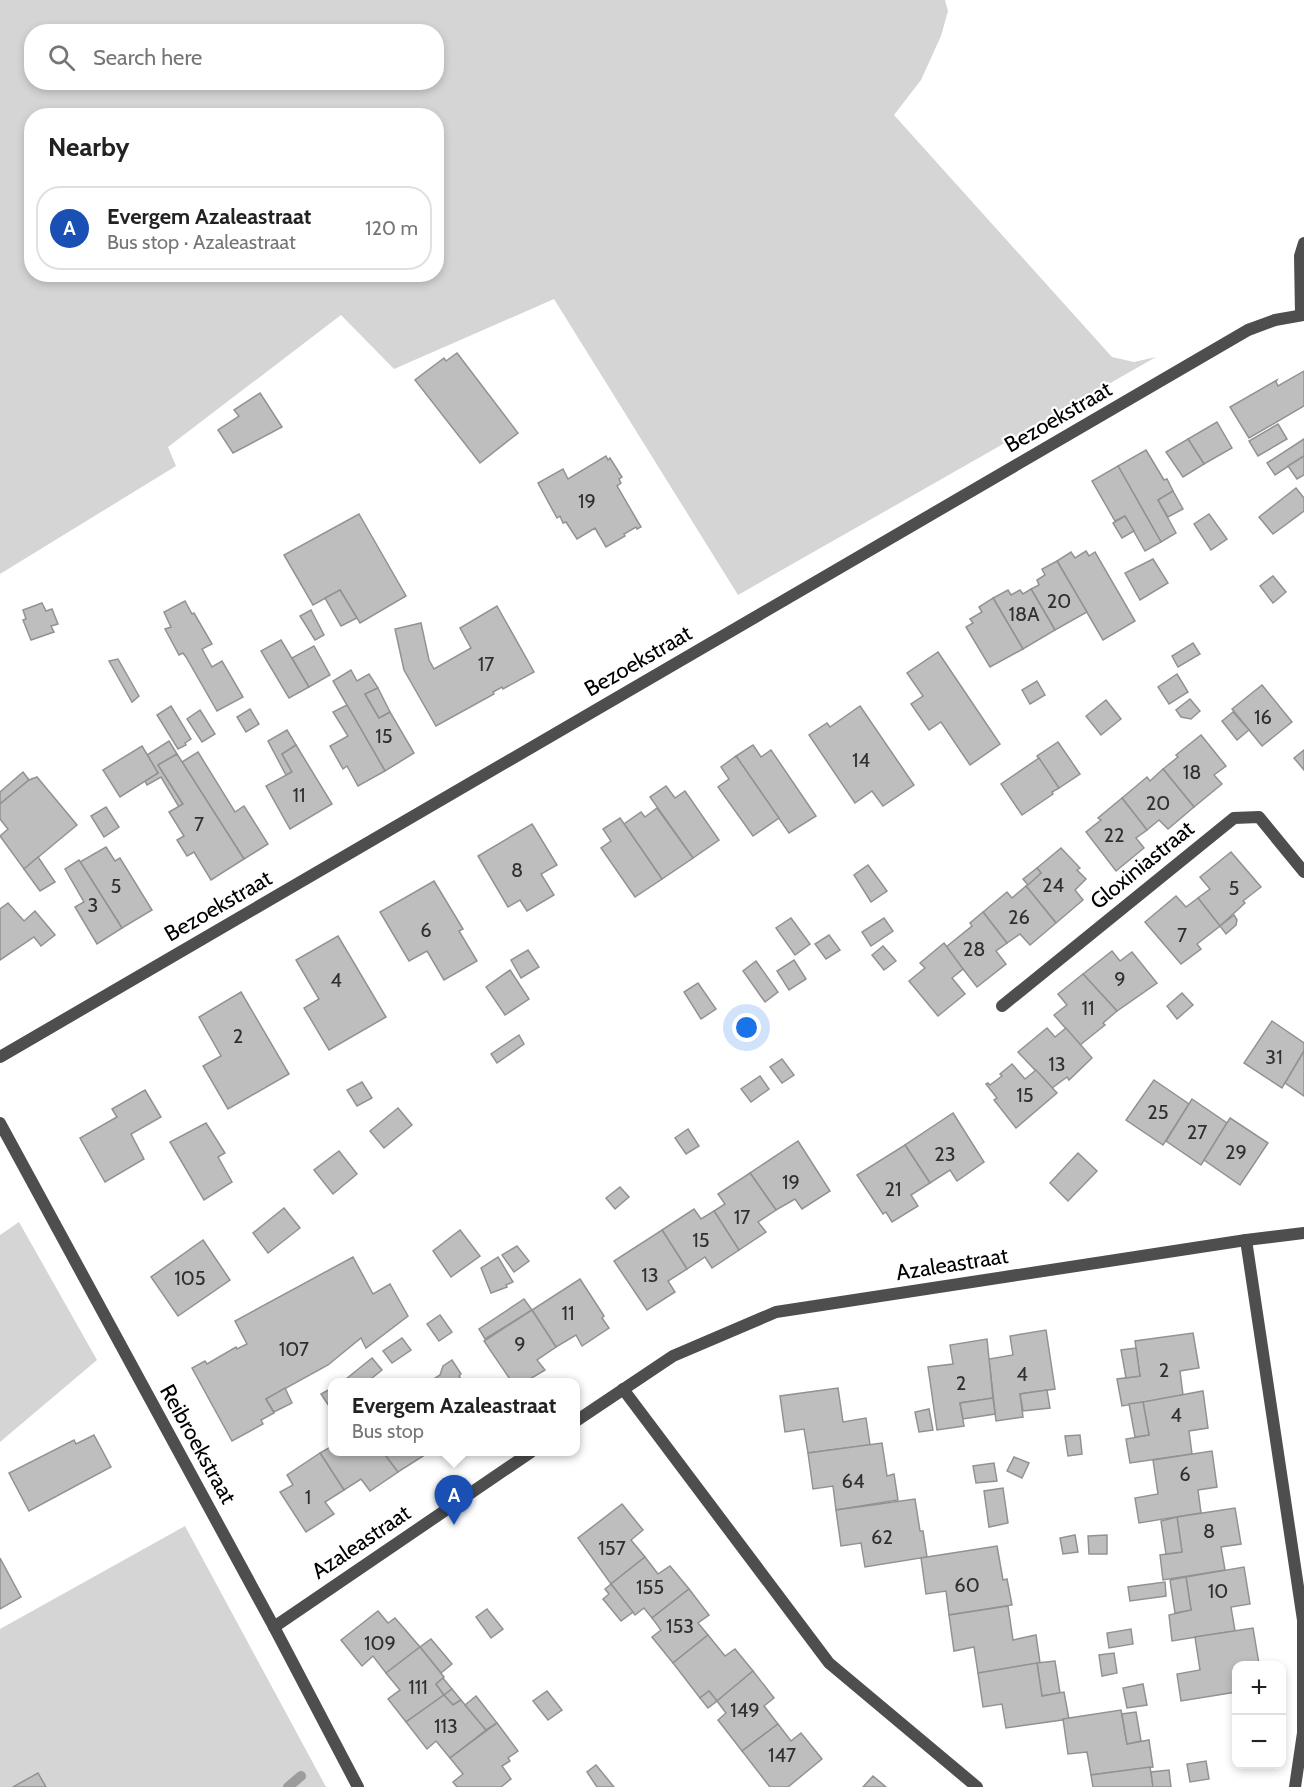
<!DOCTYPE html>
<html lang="en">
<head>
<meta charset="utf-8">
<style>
  body { margin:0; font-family:Cabin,sans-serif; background:#f2f2f2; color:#222 }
  .controls { position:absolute; right:18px; bottom:18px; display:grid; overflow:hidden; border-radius:12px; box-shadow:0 3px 9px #0003 }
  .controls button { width:54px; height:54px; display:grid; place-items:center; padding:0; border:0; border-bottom:2px solid #e0e0e0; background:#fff; color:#222; font:30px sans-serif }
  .you { position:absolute; left:747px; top:1028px; width:21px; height:21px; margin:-15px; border:4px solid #fff; border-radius:50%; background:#1a73e8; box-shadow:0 0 0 9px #1a73e833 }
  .badge { display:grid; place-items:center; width:39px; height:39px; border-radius:50%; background:#ea580c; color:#fff; font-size:20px; font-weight:700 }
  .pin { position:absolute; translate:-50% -50px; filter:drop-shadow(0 2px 3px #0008) }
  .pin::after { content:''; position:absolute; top:32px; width:21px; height:18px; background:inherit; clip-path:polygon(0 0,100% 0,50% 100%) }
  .popup { position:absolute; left:328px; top:1378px; width:252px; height:78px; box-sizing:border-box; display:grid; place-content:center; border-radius:12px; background:#fff; filter:drop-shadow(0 2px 4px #0005); font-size:20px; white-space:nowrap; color:#767676 }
  .popup b { font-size:22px; color:#222 }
  .popup::after { content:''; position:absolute; left:50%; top:100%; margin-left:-12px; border:12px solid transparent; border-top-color:#fff }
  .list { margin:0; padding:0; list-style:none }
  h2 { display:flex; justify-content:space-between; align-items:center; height:78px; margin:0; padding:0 24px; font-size:26px }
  h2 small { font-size:20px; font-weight:400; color:#767676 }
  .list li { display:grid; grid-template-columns:39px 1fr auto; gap:18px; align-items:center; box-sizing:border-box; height:84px; margin:0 12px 12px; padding:0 12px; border:2px solid #e0e0e0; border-radius:24px }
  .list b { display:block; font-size:22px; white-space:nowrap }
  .list p { margin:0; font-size:20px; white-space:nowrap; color:#767676 }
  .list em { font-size:20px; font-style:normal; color:#767676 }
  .icon { flex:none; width:33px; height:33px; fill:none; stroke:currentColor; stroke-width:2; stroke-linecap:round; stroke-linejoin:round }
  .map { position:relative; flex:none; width:1304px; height:1787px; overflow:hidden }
  .search { position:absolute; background:#fff; box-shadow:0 3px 9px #0003; left:24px; top:24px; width:420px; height:66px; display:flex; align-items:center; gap:15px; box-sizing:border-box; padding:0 21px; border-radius:24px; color:#767676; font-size:22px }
  .panel { position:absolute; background:#fff; box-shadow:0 3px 9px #0003; left:24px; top:108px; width:420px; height:174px; border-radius:24px }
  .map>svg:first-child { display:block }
</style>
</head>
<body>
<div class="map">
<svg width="1304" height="1787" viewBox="0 0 1304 1787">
  <rect width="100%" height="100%" fill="#fff"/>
  <g fill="#d5d5d5" fill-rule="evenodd">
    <path d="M0,0H945L948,11L941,36L921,80L894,115L1112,357L1134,362L1156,357L738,595L554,299L394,369L341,315L168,447L176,466L0,574ZM32,32H436V82H32ZM32,116H436V274H32Z"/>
    <polygon points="19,1222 97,1360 0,1442 0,1235"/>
    <polygon points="185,1526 326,1787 0,1787 0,1629"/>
  </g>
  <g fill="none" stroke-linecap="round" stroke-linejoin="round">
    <polyline stroke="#9c9c9c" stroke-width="10" points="288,1787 301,1776"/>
  </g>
  <g fill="#bebebe" stroke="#929292" stroke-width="1.5">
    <polygon points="457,353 518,433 480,463 415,380 444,358 446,361"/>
    <polygon points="1304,371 1304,406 1249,438 1230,407 1277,380 1276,382 1278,386"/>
    <polygon points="260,393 282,427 233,453 218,430 239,416 234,410"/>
    <polygon points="1217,422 1232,448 1204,464 1188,439"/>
    <polygon points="1278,424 1287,439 1258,456 1249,441"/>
    <polygon points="1188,439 1204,464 1183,477 1166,452"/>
    <polygon points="1304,439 1304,456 1275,475 1267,463"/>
    <polygon points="1146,450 1164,480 1167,479 1173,491 1158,500 1176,533 1161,542 1118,466"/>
    <polygon points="606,456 608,460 610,458 622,477 619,479 621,483 617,486 641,527 637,529 636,527 624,534 625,536 606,547 595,528 577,539 566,522 563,523 560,516 557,518 538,483 563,469 568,479"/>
    <polygon points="1304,456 1304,475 1297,479 1288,466"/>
    <polygon points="1118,466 1161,542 1145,551 1125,516 1115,521 1092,481"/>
    <polygon points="1296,488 1304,498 1304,511 1273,534 1259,517"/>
    <polygon points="1173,491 1183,509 1168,517 1158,500"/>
    <polygon points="359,514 406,596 360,623 340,590 313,605 284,555"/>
    <polygon points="1209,514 1227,539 1211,550 1194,524"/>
    <polygon points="1125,516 1134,531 1122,538 1113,523"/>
    <polygon points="1086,551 1089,556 1095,552 1135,621 1103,640 1057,561 1071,552 1075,558"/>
    <polygon points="1153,559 1168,583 1140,600 1125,573"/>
    <polygon points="1057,561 1087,612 1055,630 1031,589 1039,585 1037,580 1045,575 1042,569"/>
    <polygon points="1273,576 1286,592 1273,603 1260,586"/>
    <polygon points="1031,589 1055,630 1023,649 993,598 1008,590 1011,595 1020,590 1023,594"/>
    <polygon points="340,590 357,618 341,626 325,598"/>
    <polygon points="993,598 1023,649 990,667 966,627 973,623 970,619 982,612 979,607"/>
    <polygon points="185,601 192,614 194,613 212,644 202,649 212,667 222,661 243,697 217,711 186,657 183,653 179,655 165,629 171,627 164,612"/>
    <polygon points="42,603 46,611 52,609 58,624 51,626 54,632 31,640 23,620 26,619 23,610"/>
    <polygon points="497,606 534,672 503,689 502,687 493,692 494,694 436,726 404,670 395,629 421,623 429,660 434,669 471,648 460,628"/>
    <polygon points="311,610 324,635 315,640 300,616"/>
    <polygon points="281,640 309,687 289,698 261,651"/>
    <polygon points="1193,643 1200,654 1178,667 1172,656"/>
    <polygon points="314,646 330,675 309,687 292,658"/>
    <polygon points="938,652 1000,744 970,765 941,722 929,730 911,704 923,696 907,673"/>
    <polygon points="118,659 139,696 132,702 109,661"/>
    <polygon points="351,670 357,681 369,674 378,688 365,694 379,718 390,712 414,753 385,771 333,681"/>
    <polygon points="1177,674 1188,692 1169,704 1158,687"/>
    <polygon points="1037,681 1045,695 1030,704 1022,690"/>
    <polygon points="1262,685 1292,722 1262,746 1232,709"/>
    <polygon points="378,688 390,712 379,718 365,694"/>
    <polygon points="1190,699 1200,711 1191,719 1181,717 1176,710"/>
    <polygon points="1106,700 1121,719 1101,735 1086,716"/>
    <polygon points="347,705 385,771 358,786 347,766 343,769 330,746 348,736 333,712"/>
    <polygon points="171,706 191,739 185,743 186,745 178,749 157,715"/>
    <polygon points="860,706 914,785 883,806 872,791 855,803 809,735 827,723 830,727"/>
    <polygon points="250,709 259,724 246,732 237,717"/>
    <polygon points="200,710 215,734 202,742 187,719"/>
    <polygon points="1233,712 1249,730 1237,740 1222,721"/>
    <polygon points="287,730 296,745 282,754 292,772 286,775 268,741"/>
    <polygon points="1201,735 1226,766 1214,775 1222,784 1194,807 1163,769 1178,757 1176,755"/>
    <polygon points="169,741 177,754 158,765 183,804 179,807 161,777 147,785 145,781 158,773 147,755"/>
    <polygon points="1058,742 1080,774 1059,788 1037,756"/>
    <polygon points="296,745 332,804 290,829 266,786 292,772 282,754"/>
    <polygon points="753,745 761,757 771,750 816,816 789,833 736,756"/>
    <polygon points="142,746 158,773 120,797 103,770"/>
    <polygon points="1304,750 1304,770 1294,758"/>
    <polygon points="198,752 235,812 244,806 268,844 244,859 182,762"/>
    <polygon points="177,754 244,859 211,880 194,852 187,856 177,840 184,836 169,812 183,804 158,765"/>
    <polygon points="736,756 779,818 753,836 718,787 729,779 721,767"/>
    <polygon points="1039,758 1059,788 1052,792 1053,794 1022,815 1001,784"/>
    <polygon points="1163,769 1194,807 1168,829 1159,820 1147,830 1122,798 1147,777 1150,781"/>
    <polygon points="23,772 29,780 0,804 0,792"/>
    <polygon points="37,777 77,825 24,869 0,836 8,829 0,819 0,804 29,780"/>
    <polygon points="666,786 675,798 685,791 719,840 693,858 650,797"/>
    <polygon points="1122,798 1147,830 1136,838 1144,848 1116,871 1086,832 1101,820 1098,818"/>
    <polygon points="106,807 119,827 104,837 91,816"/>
    <polygon points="657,808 693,858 662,879 624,824 641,812 645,817"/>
    <polygon points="620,818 662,879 635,897 601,848 611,841 603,829"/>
    <polygon points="532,824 557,865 541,874 554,895 527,911 520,900 508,907 478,856"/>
    <polygon points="106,847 115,861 120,858 152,910 122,928 80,862"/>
    <polygon points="1061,848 1080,868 1077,870 1086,879 1075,890 1083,900 1056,923 1026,886 1041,873 1037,868"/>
    <polygon points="1231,852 1261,887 1243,901 1245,903 1220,926 1198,898 1210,889 1200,877"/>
    <polygon points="38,857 55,882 40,891 24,869"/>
    <polygon points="79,860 122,928 97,944 75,907 84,902 65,869"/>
    <polygon points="868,865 887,891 871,902 854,875"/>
    <polygon points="1037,868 1041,873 1028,885 1023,879"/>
    <polygon points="434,881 463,929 459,931 477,961 444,980 427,951 409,961 380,912"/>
    <polygon points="1026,886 1056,923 1030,945 1020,934 1007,943 983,912 1007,892 1012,898"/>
    <polygon points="1176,896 1186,907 1198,898 1220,926 1197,944 1201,949 1181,964 1145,922"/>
    <polygon points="8,903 24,921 35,911 55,935 41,946 34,937 0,960 0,909"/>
    <polygon points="983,912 1007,943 996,951 1006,964 977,987 946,947 972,926 970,923"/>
    <polygon points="1234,915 1237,920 1236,925 1226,934 1220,926"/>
    <polygon points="791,918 810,944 795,955 776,928"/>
    <polygon points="884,918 893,931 871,946 862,932"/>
    <polygon points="829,935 840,950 826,959 815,944"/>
    <polygon points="338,936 386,1017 329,1050 304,1008 319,999 296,960"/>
    <polygon points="944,943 963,969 952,978 965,994 938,1016 909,981 925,968 920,963"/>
    <polygon points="883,946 896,961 884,970 872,955"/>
    <polygon points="528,950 539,967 521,978 511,960"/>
    <polygon points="1112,951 1120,961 1132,952 1157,983 1117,1011 1083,974"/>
    <polygon points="794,960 806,979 789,990 777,971"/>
    <polygon points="756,961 778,992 765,1002 743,971"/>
    <polygon points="510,970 529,999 505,1015 486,987"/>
    <polygon points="1083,974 1117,1011 1103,1023 1105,1025 1080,1045 1054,1015 1067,1005 1058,994"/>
    <polygon points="698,983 716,1009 701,1019 684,992"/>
    <polygon points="241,992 289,1074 228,1109 203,1066 221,1056 199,1017"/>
    <polygon points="1182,993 1193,1005 1177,1019 1167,1006"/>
    <polygon points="1272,1021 1304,1043 1304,1051 1282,1088 1244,1063"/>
    <polygon points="1047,1028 1055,1037 1066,1028 1092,1058 1069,1080 1067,1077 1052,1088 1018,1052"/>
    <polygon points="519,1035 524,1044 497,1063 491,1054"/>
    <polygon points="1304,1051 1304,1096 1285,1083"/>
    <polygon points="782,1059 794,1075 782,1083 770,1067"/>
    <polygon points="1012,1064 1025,1079 1036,1070 1057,1093 1016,1128 994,1100 997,1098 986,1084 988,1083 990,1085 1002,1076 1000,1074"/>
    <polygon points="760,1076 769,1089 751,1102 741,1089"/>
    <polygon points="1154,1080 1189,1104 1163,1145 1126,1120"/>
    <polygon points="362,1082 372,1098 357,1106 347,1090"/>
    <polygon points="145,1090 161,1117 131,1134 144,1159 105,1182 80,1138 117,1117 112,1109"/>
    <polygon points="1192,1099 1227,1123 1201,1165 1166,1141"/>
    <polygon points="398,1108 412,1125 384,1148 370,1131"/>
    <polygon points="953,1113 984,1162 957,1181 950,1170 930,1183 905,1145"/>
    <polygon points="1230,1118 1268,1143 1240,1185 1204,1160"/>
    <polygon points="206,1123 225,1153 218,1157 232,1182 204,1200 170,1142"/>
    <polygon points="688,1129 699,1146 686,1154 675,1138"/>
    <polygon points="798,1141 830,1191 802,1209 795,1199 776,1210 750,1173"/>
    <polygon points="905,1145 930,1183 911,1195 918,1206 892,1222 886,1212 883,1214 857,1175"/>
    <polygon points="339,1151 357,1174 333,1194 314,1170"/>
    <polygon points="1078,1153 1097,1171 1068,1201 1050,1183"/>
    <polygon points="750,1173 776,1210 758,1222 766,1232 739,1250 714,1211 725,1204 718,1194"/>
    <polygon points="620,1187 629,1197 615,1209 606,1198"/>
    <polygon points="284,1208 300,1228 268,1253 253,1233"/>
    <polygon points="694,1209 701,1219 714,1211 739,1250 712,1268 705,1257 687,1269 662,1230"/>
    <polygon points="460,1230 480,1256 451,1277 433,1251"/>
    <polygon points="662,1230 687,1269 668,1281 675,1292 647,1310 614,1261"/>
    <polygon points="203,1240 230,1280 178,1316 151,1277"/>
    <polygon points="517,1246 529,1261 514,1272 502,1255"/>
    <polygon points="353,1257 373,1294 390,1284 408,1316 366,1348 361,1338 328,1365 266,1399 274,1413 261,1420 263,1424 232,1441 192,1368 205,1361 207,1364 236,1347 237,1349 247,1344 235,1321"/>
    <polygon points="498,1257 513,1282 506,1285 507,1287 491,1293 481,1268"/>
    <polygon points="580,1279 604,1316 602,1318 609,1328 582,1346 576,1335 556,1347 532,1310"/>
    <polygon points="524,1299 532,1310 485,1339 479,1329"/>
    <polygon points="532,1310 556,1347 537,1360 545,1370 525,1382 512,1382 484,1341"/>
    <polygon points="440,1315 452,1332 439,1341 427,1324"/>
    <polygon points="1046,1330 1055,1389 1020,1394 1023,1417 996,1421 989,1359 1013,1355 1010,1336"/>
    <polygon points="1193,1333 1199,1368 1180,1371 1183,1395 1122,1406 1117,1379 1140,1376 1135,1341"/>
    <polygon points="402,1338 411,1350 392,1363 383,1351"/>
    <polygon points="987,1339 993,1398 960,1403 964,1426 937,1430 928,1367 953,1364 950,1345"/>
    <polygon points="1136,1348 1140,1376 1126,1378 1121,1350"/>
    <polygon points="372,1358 382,1370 367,1382 349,1382 346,1379"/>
    <polygon points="452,1360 461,1374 459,1376 463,1382 429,1382 440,1375 443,1366"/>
    <polygon points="285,1388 292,1403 274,1412 266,1399"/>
    <polygon points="332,1388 332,1408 331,1409 321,1394"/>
    <polygon points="838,1388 843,1422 866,1418 870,1445 808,1453 804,1429 785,1432 780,1396"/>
    <polygon points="1047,1390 1050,1408 1023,1411 1020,1394"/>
    <polygon points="1203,1391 1208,1428 1189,1431 1192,1454 1130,1463 1126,1439 1149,1435 1143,1402"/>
    <polygon points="993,1398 995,1414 963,1419 960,1403"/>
    <polygon points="1143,1402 1149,1435 1135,1437 1129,1404"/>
    <polygon points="929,1409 933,1430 919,1432 915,1412"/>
    <polygon points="94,1435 111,1467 29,1511 9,1473 74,1440 76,1444"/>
    <polygon points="1080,1435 1082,1454 1068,1456 1065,1436"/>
    <polygon points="882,1443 887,1476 894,1474 898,1500 836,1510 833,1486 813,1489 808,1453"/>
    <polygon points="332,1446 332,1452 383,1452 398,1472 370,1491 361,1479 344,1490 320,1453"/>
    <polygon points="1212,1451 1217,1487 1198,1490 1201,1513 1139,1523 1135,1498 1158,1494 1153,1460"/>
    <polygon points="383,1452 419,1452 423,1456 398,1472"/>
    <polygon points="320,1453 344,1490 325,1502 334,1514 306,1532 280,1492 293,1485 287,1475"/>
    <polygon points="1014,1457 1029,1463 1022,1478 1007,1471"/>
    <polygon points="994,1463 997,1481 976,1483 973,1466"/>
    <polygon points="1003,1488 1008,1523 989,1527 984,1491"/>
    <polygon points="915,1499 920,1531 923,1531 927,1557 865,1567 861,1543 841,1546 836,1510"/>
    <polygon points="622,1504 643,1530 631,1540 645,1557 611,1584 578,1538"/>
    <polygon points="1235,1508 1241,1544 1221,1547 1225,1570 1163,1580 1160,1555 1182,1552 1177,1517"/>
    <polygon points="1177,1517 1182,1552 1166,1554 1161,1521"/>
    <polygon points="1075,1535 1078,1552 1063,1554 1060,1538"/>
    <polygon points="1107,1535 1107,1554 1089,1554 1088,1536"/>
    <polygon points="997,1546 1003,1580 1007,1579 1012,1605 949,1615 946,1591 926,1594 921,1558"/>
    <polygon points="645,1557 658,1574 670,1566 689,1589 652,1618 644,1608 635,1615 611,1584"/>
    <polygon points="0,1558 21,1597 0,1609"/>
    <polygon points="1244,1567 1250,1604 1231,1607 1235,1631 1172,1641 1169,1615 1191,1610 1186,1577"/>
    <polygon points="1186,1577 1191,1610 1175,1613 1170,1580"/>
    <polygon points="1165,1582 1166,1596 1130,1601 1128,1587"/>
    <polygon points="611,1584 633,1612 621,1621 603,1599 609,1594 605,1589"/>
    <polygon points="689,1589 709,1615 698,1623 708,1635 673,1663 652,1637 661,1630 652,1618"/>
    <polygon points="1008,1606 1013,1640 1036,1635 1040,1663 978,1673 974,1647 954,1651 949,1615"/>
    <polygon points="487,1609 503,1629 491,1638 476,1617"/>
    <polygon points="378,1611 388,1623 395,1618 420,1647 386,1673 373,1656 362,1666 341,1640"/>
    <polygon points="1253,1628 1259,1664 1236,1666 1236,1692 1181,1701 1177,1674 1200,1670 1195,1637"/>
    <polygon points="1131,1629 1133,1644 1109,1648 1107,1633"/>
    <polygon points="708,1635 725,1656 735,1649 753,1671 717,1701 709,1691 700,1698 673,1663"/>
    <polygon points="431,1639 452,1664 441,1673 420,1647"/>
    <polygon points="420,1647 444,1677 436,1684 444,1695 406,1722 388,1699 400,1690 386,1673"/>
    <polygon points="1114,1653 1117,1673 1102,1676 1099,1655"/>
    <polygon points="1055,1661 1060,1693 1042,1696 1037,1663"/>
    <polygon points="1037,1663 1042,1696 1064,1692 1069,1719 1006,1728 1002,1704 983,1707 978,1673"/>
    <polygon points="753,1671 774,1698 764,1706 778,1724 742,1751 718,1720 726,1713 717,1701"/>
    <polygon points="443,1678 452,1689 444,1695 436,1684"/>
    <polygon points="1143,1684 1147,1705 1127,1708 1123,1688"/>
    <polygon points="452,1689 461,1700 453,1705 444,1695"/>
    <polygon points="547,1691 562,1710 548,1720 533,1701"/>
    <polygon points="709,1691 717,1701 708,1708 700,1698"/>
    <polygon points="444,1695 453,1705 461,1700 486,1730 450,1758 436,1741 427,1749 406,1722"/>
    <polygon points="476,1696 497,1723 486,1730 465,1705"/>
    <polygon points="1121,1710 1127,1744 1149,1740 1153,1767 1091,1775 1087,1752 1068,1754 1063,1719"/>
    <polygon points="1136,1712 1141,1741 1127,1744 1122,1714"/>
    <polygon points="497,1723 518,1751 508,1758 510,1761 502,1766 511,1779 501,1787 457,1787 453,1782 463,1774 450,1758"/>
    <polygon points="778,1724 791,1741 801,1733 822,1759 788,1787 770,1787 742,1751"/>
    <polygon points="1206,1761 1209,1779 1190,1782 1187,1764"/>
    <polygon points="596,1765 614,1787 597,1787 587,1772"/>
    <polygon points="1150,1767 1153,1787 1093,1787 1091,1775"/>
    <polygon points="1169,1770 1171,1787 1153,1787 1151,1772"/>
    <polygon points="38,1773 46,1787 13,1787"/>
    <polygon points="873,1776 886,1787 863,1787"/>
  </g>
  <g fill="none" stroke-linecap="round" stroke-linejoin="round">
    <g stroke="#4e4e4e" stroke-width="12">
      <polyline points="1301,314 1300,256 1304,243"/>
      <polyline points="1002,1006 1234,818 1259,817 1304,872"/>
      <polyline points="0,1057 1248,330 1275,320 1304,315"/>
      <polyline points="1246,1240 1303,1620 1303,1733 1295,1787"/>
      <polyline points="623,1389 829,1663 977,1787"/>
      <polyline points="576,1421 673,1356 776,1312 1246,1240 1304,1233"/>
      <polyline points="274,1627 531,1452"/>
    </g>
    <polyline stroke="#4e4e4e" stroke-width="12" points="0,1123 274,1627 358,1787"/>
  </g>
  <g text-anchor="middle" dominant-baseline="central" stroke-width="4.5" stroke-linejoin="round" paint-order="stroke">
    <g font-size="20" fill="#303030">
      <text x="587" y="501">19</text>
      <text x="1059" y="601">20</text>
      <text x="1024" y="614">18A</text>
      <text x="486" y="664">17</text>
      <text x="1263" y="717">16</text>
      <text x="384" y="736">15</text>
      <text x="861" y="760">14</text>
      <text x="1192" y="772">18</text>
      <text x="299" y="795">11</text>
      <text x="1158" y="803">20</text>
      <text x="199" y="824">7</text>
      <text x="1114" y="835">22</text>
      <text x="517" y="870">8</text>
      <text x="1053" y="885">24</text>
      <text x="116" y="886">5</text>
      <text x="1234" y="888">5</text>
      <text x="93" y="905">3</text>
      <text x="1019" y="917">26</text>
      <text x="426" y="930">6</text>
      <text x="1182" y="935">7</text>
      <text x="974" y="949">28</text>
      <text x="1120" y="979">9</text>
      <text x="336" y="980">4</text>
      <text x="1088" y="1008">11</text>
      <text x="238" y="1036">2</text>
      <text x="1274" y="1057">31</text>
      <text x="1057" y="1064">13</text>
      <text x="1025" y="1095">15</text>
      <text x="1158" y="1112">25</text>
      <text x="1197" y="1132">27</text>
      <text x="1236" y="1152">29</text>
      <text x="945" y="1154">23</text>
      <text x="791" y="1182">19</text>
      <text x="893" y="1189">21</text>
      <text x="742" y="1217">17</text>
      <text x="701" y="1240">15</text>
      <text x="650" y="1275">13</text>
      <text x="190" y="1278">105</text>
      <text x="568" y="1313">11</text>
      <text x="520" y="1344">9</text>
      <text x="294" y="1349">107</text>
      <text x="1164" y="1370">2</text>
      <text x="1022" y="1374">4</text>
      <text x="961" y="1383">2</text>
      <text x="1176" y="1415">4</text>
      <text x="1185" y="1474">6</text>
      <text x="853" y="1481">64</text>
      <text x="308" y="1497">1</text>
      <text x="1209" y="1531">8</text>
      <text x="882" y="1537">62</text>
      <text x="612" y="1548">157</text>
      <text x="967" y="1585">60</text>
      <text x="650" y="1587">155</text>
      <text x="1218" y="1591">10</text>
      <text x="680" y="1626">153</text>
      <text x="380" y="1643">109</text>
      <text x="418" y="1687">111</text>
      <text x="745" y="1710">149</text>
      <text x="446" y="1726">113</text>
      <text x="782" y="1755">147</text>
    </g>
    <g font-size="22" fill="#000" stroke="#fff">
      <text transform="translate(1058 417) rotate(-30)">Bezoekstraat</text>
      <text transform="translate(638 661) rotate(-30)">Bezoekstraat</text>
      <text transform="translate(1142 865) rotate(-39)">Gloxiniastraat</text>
      <text transform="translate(218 906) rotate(-30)">Bezoekstraat</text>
      <text transform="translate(952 1264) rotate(-9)">Azaleastraat</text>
      <text transform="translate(198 1444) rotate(61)">Reibroekstraat</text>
      <text transform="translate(361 1542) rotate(-34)">Azaleastraat</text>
    </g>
  </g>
</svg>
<div class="controls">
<button>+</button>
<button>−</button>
</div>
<div class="you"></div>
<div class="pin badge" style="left:454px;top:1525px;background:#1a4fb4">A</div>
<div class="popup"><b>Evergem Azaleastraat</b>Bus stop</div>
<div class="search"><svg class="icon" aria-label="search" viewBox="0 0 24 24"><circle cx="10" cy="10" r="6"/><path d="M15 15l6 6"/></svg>Search here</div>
<section class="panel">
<h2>Nearby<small></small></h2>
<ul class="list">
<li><span class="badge" style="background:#1a4fb4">A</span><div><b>Evergem Azaleastraat</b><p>Bus stop · Azaleastraat</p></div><em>120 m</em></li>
</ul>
</section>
</div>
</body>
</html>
